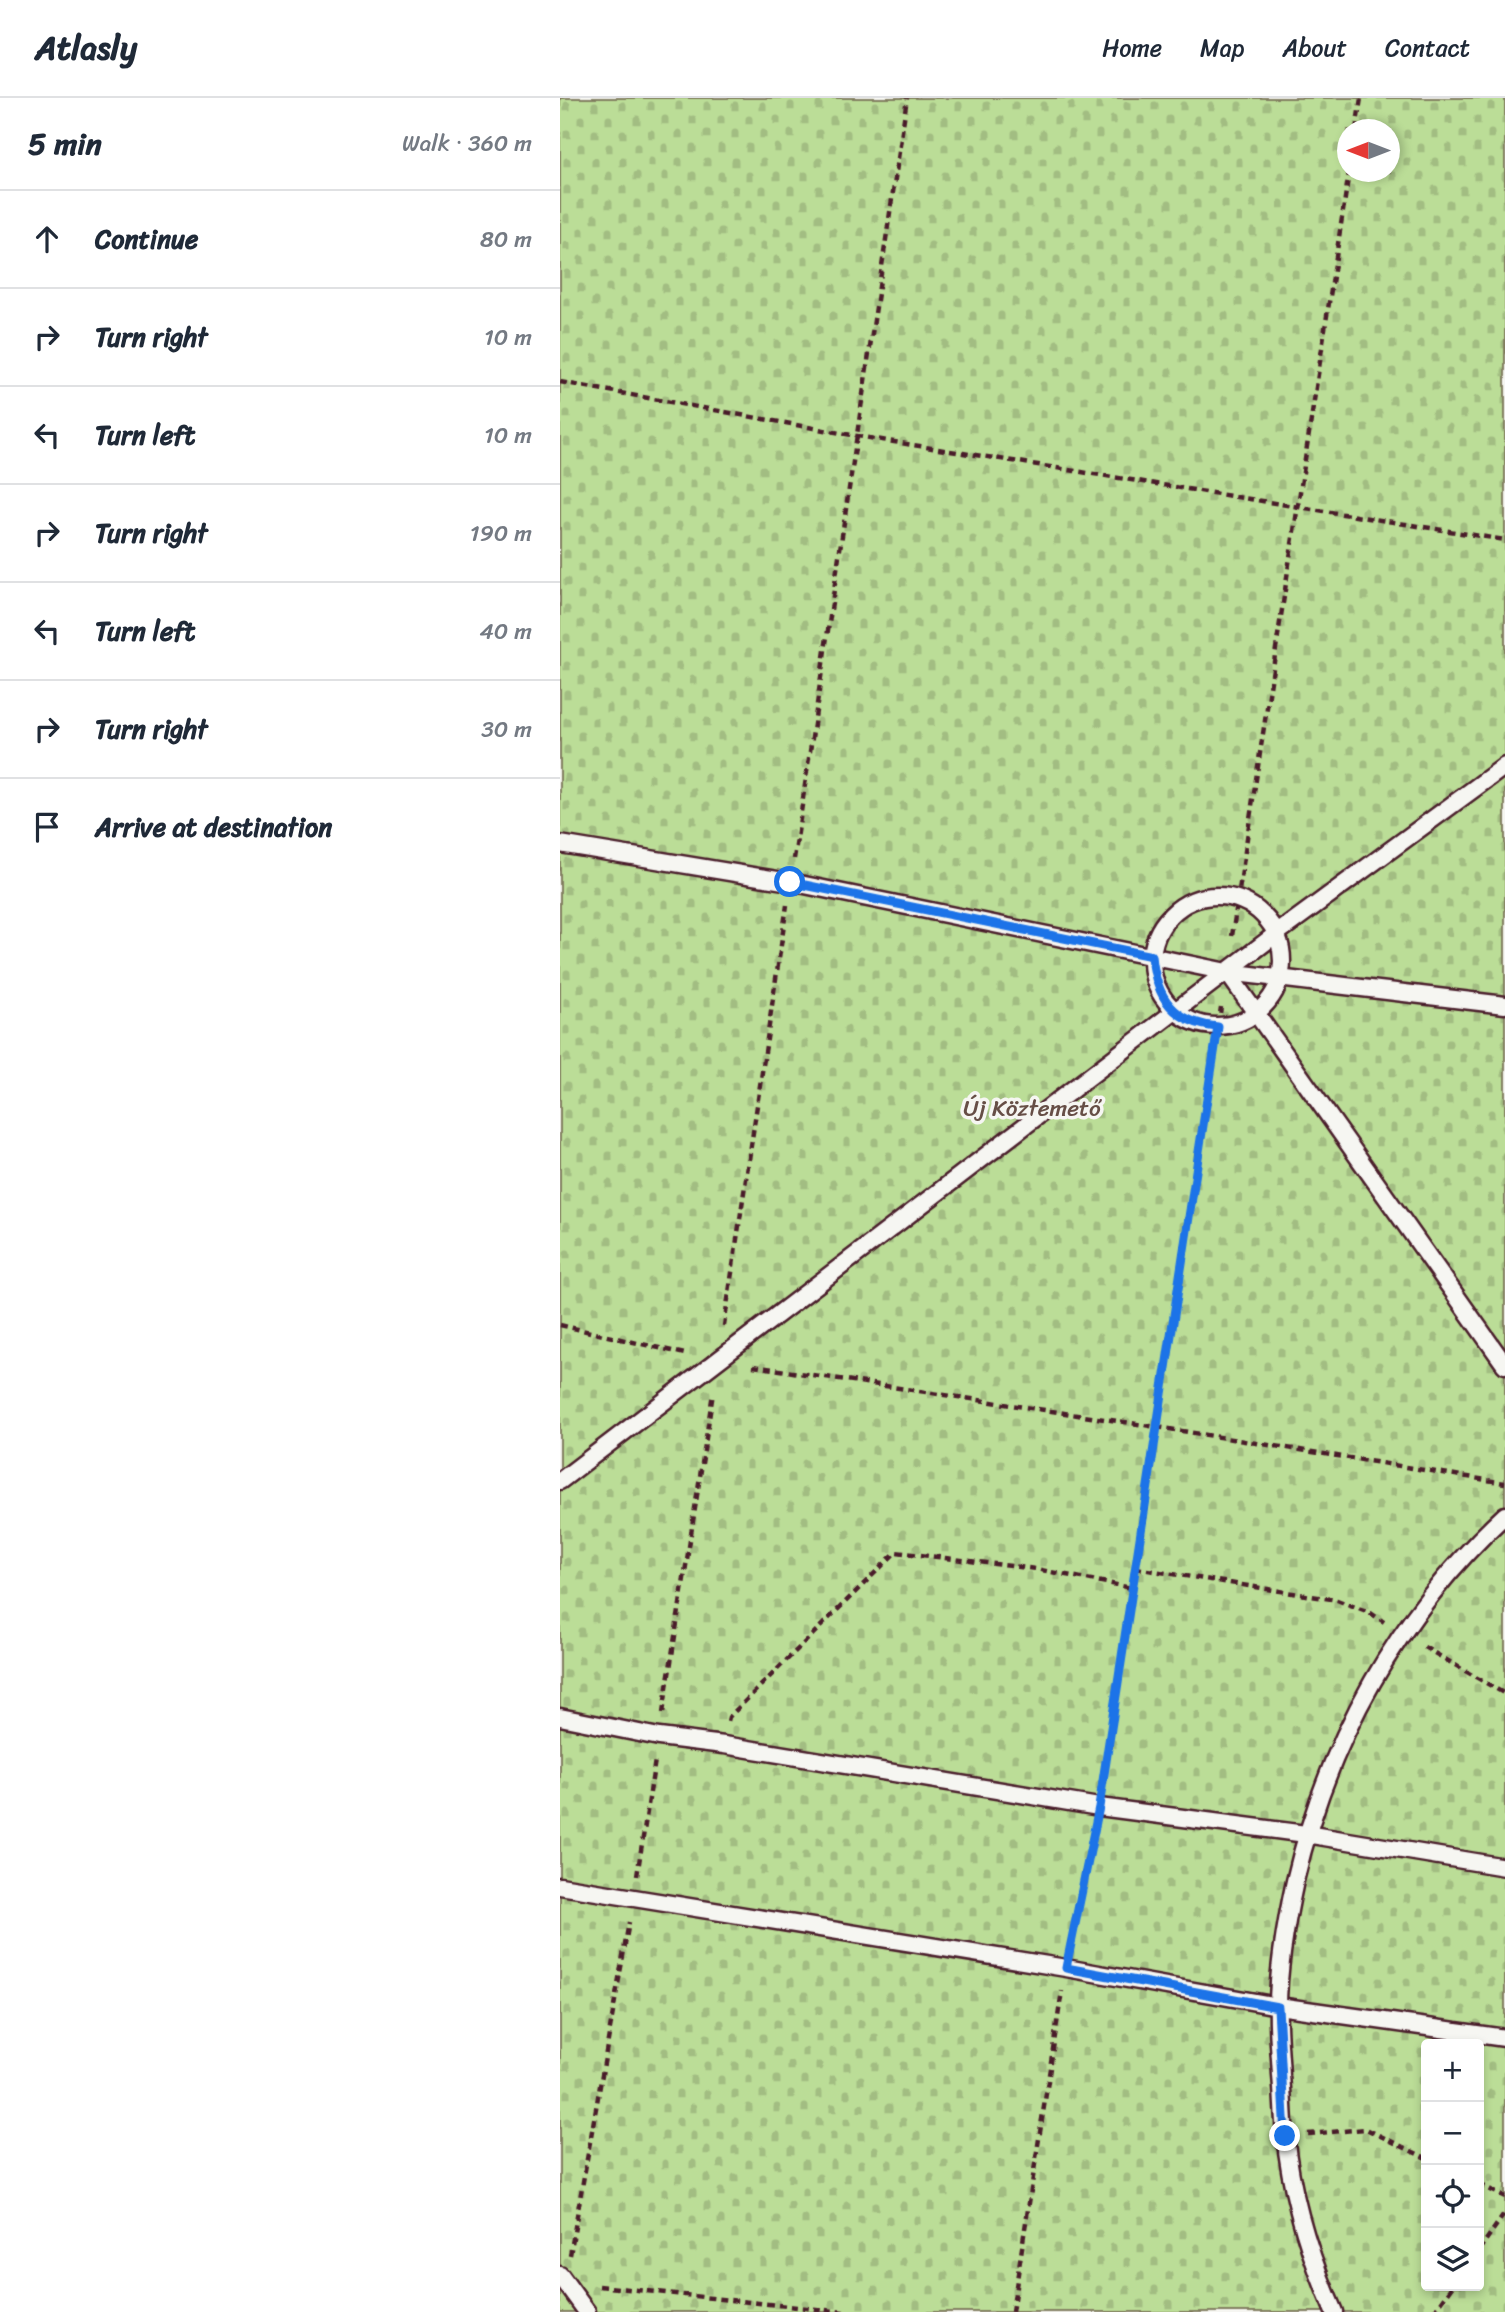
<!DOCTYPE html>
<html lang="en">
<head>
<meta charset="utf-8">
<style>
  body { margin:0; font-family:Sriracha,sans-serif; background:#f6f6f7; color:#1f2937 }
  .controls { position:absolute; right:21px; bottom:21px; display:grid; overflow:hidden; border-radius:7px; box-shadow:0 4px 10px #0003 }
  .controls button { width:63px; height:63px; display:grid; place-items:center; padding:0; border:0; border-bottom:2px solid #e0e1e3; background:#fff; color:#1f2937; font:35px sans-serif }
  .compass { position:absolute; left:777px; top:21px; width:63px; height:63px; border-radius:50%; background:#fff; box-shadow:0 4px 10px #0003; rotate:270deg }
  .stop { position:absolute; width:21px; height:21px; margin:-16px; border:5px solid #1a73e8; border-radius:50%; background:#fff }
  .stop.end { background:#1a73e8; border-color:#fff; box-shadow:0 2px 7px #0008 }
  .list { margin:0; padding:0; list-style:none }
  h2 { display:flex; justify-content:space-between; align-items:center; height:91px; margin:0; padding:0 28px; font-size:30px }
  h2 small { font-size:23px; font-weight:400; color:#747a83 }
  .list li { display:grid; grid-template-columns:46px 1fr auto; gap:21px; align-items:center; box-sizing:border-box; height:98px; padding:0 28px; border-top:2px solid #e0e1e3 }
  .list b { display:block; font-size:26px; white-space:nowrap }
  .list em { font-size:23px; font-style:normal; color:#747a83 }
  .icon { flex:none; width:38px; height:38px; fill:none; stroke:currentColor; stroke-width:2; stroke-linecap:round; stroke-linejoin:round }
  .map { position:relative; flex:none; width:945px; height:2214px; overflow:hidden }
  header { display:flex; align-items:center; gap:42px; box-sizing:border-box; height:98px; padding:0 35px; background:#fff; border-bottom:2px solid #e0e1e3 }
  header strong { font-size:33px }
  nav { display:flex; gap:38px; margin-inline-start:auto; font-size:24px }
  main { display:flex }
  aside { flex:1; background:#fff }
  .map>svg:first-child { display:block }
</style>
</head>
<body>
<header>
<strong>Atlasly</strong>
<nav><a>Home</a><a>Map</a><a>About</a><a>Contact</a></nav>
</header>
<main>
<aside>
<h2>5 min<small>Walk · 360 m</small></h2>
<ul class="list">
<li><svg class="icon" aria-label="ahead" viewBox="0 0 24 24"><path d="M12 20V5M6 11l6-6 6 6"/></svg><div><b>Continue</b></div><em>80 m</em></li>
<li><svg class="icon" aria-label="right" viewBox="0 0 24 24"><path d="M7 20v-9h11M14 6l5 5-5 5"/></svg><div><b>Turn right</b></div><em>10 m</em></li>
<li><svg class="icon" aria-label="left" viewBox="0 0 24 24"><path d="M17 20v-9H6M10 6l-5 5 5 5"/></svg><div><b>Turn left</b></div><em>10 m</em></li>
<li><svg class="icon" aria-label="right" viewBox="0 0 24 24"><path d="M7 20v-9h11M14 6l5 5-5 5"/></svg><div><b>Turn right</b></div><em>190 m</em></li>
<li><svg class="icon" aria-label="left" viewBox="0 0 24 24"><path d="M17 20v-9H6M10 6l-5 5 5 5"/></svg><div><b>Turn left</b></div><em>40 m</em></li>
<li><svg class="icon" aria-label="right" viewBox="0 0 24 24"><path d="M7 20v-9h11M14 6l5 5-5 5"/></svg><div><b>Turn right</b></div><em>30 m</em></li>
<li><svg class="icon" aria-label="arrive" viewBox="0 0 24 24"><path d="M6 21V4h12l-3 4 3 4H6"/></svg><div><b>Arrive at destination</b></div></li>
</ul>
</aside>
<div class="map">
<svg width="945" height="2214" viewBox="0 0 945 2214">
  <defs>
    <pattern id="cemetery-stones" width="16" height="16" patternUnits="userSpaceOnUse" patternTransform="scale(1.75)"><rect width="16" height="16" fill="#bbdd97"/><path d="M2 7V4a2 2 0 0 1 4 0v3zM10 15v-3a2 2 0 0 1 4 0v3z" fill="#a2bd82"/></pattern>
  </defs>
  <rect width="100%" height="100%" fill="#f6f6f2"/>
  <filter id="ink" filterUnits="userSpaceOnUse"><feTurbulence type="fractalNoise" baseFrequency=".0143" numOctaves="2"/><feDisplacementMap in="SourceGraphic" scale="14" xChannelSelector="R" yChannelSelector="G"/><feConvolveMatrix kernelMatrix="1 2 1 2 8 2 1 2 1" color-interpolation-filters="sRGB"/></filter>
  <g filter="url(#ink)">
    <path fill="url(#cemetery-stones)" stroke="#827e61" stroke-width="2" fill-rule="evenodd" d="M0,0H945V2214H0ZM788,32H830V74H788ZM866,1946H919V2188H866Z"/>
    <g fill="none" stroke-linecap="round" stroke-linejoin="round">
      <defs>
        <g id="service">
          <polyline points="0,746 230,784 667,874 945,907"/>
          <circle cx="657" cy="863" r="65"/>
          <polyline points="667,874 945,1267"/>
          <polyline points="0,1383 716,836 945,668"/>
          <polyline points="0,1619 99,1639 164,1647 539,1709 746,1736 945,1769"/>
          <polyline points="0,1788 506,1870 718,1908 945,1940"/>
          <polyline points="0,2177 27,2214"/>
          <path d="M774,2214C750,2159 731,2096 725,2036C723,2017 723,1997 721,1978C720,1955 717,1932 718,1909C718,1867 726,1824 735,1783C768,1642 838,1516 945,1417"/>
        </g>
      </defs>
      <use href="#service" stroke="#4a1f2b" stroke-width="21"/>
      <g stroke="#4a1f2b" stroke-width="4.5" stroke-dasharray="7 5" stroke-linecap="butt">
        <polyline points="796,32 801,0"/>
        <polyline points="0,284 297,338 945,442"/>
        <polyline points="234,761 347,0"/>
        <polyline points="672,838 789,74"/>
        <polyline points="0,1227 125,1256"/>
        <polyline points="164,1228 227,807"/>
        <polyline points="193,1268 597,1329 945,1385"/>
        <polyline points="575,1470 777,1502 809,1514 824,1524"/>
        <polyline points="864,1549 945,1596"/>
        <polyline points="103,1615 153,1295"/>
        <polyline points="168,1623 169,1619 336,1454 476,1471 572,1490"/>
        <polyline points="543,1686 661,909"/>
        <polyline points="77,1778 95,1662"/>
        <polyline points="510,1847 534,1732"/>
        <polyline points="748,2036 806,2031 866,2060"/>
        <polyline points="919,2086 945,2099"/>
        <polyline points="919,2152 945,2115"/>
        <polyline points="10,2157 69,1824"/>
        <polyline points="39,2188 284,2214"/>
        <polyline points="452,2214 502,1893"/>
        <polyline points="874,2214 893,2188"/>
      </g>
      <use href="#service" stroke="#f6f6f2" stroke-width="16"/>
    </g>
  </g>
  <g fill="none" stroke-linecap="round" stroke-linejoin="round" filter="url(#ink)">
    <path stroke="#1a73e8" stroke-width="9" d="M230,784L592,858C596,900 614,925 658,929L539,1709L506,1870L718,1909L725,2038"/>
  </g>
  <g text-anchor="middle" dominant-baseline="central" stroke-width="7" stroke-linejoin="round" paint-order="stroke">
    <g font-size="23" fill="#664e46" stroke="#f6f6f2">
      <text x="472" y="1010">Új Köztemető</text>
    </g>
  </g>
</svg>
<div class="controls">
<button>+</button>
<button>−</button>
<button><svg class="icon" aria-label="locate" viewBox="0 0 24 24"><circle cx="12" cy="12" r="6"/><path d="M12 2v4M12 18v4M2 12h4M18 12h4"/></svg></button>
<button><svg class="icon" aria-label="layers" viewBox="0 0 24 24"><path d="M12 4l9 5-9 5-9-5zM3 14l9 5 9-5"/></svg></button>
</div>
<svg class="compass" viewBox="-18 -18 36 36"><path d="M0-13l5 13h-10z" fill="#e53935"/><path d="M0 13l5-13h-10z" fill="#747a83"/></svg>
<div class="stop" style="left:230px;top:784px"></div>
<div class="stop end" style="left:725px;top:2038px"></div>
</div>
</main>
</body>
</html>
